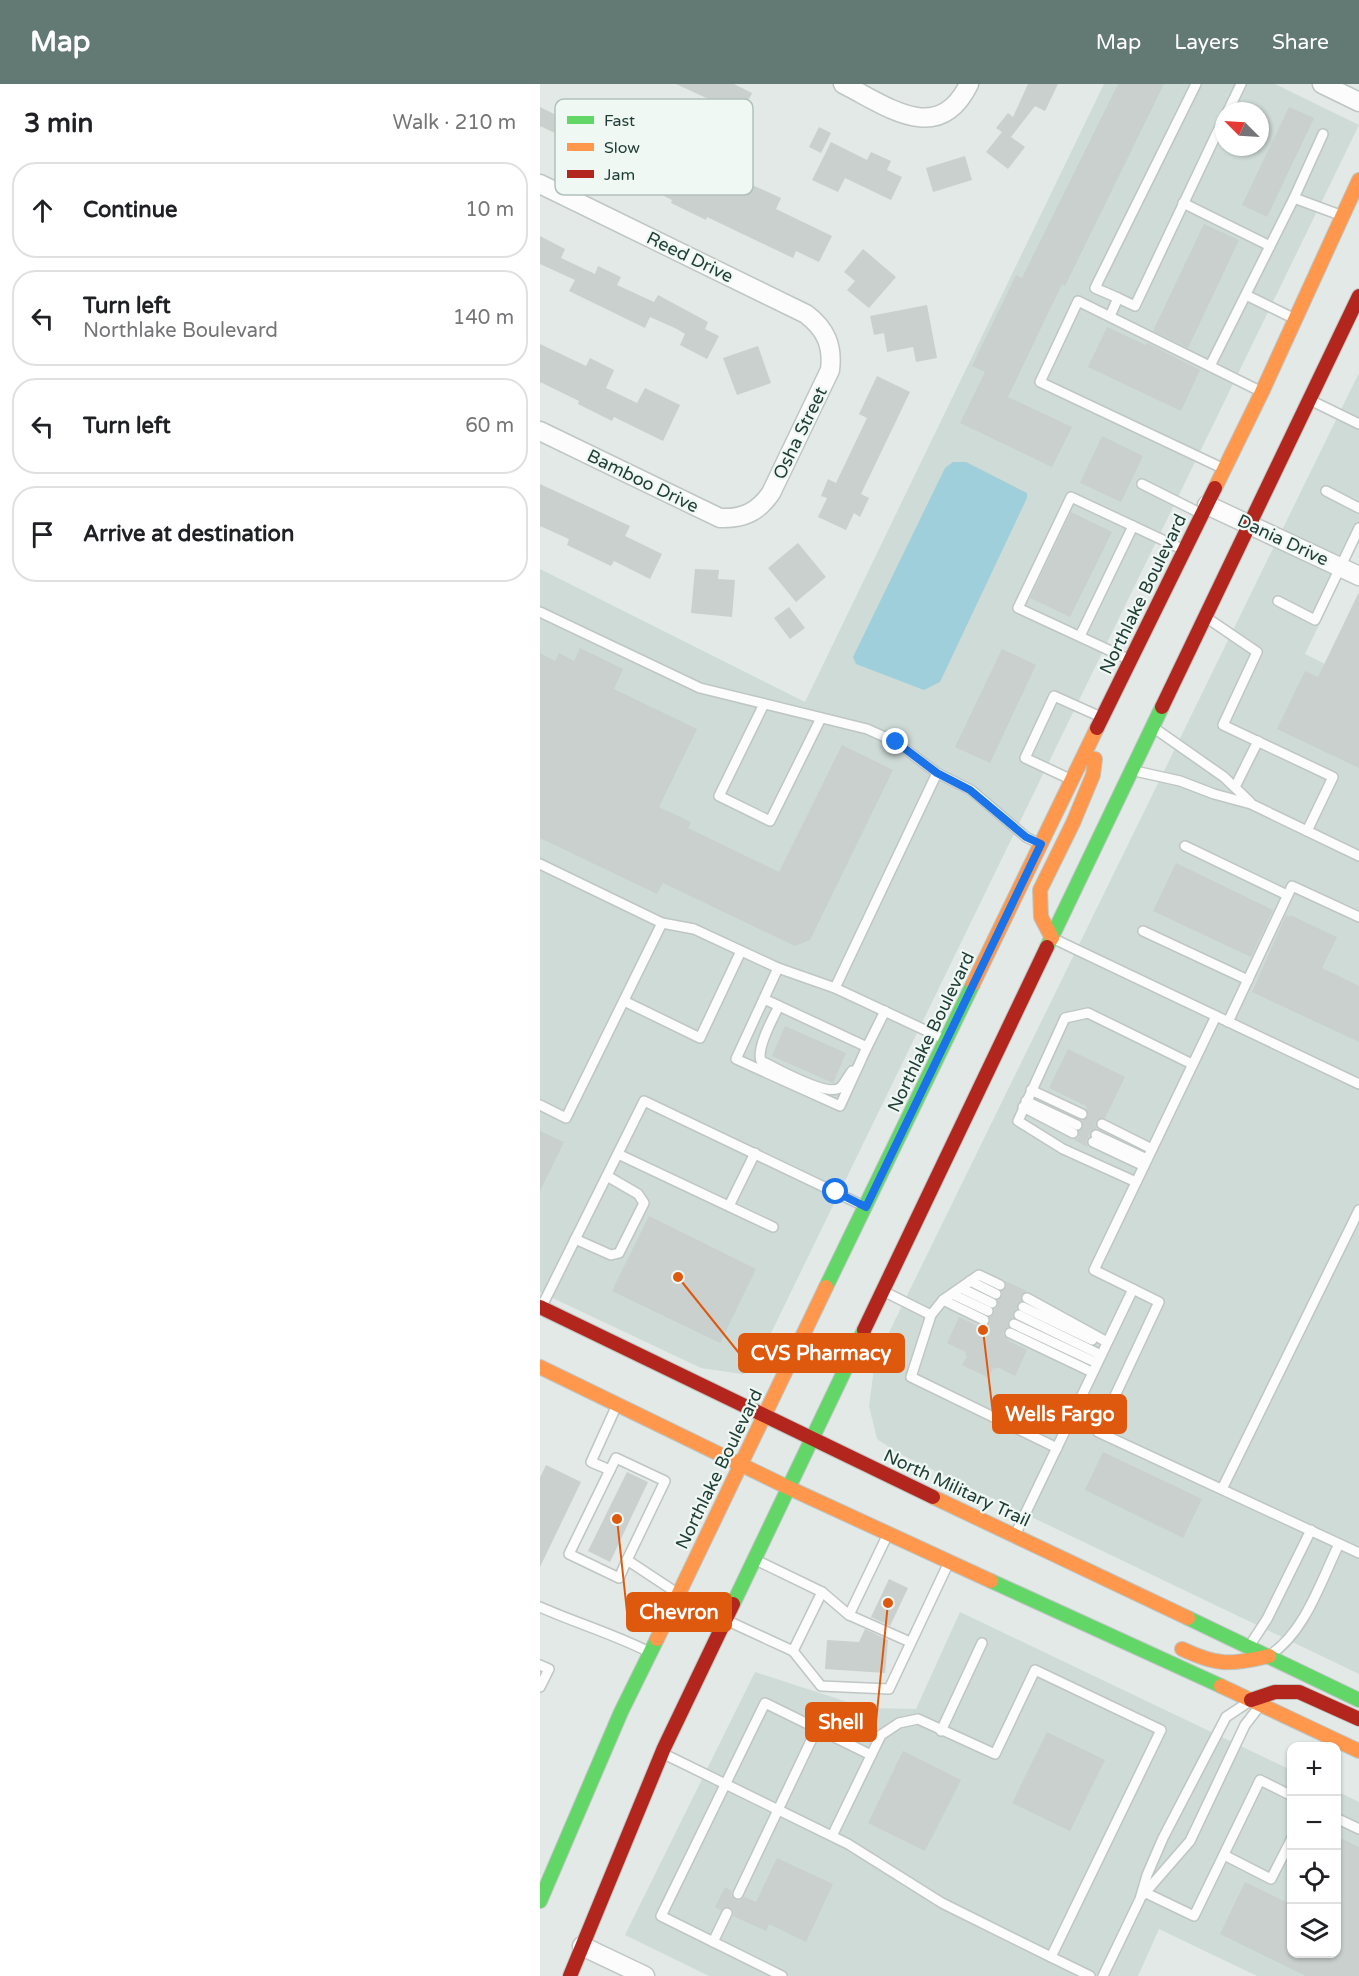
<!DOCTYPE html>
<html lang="en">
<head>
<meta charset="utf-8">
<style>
  body { margin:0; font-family:"Varela Round",sans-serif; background:#f6f6f6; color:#202124 }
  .controls { position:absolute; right:18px; bottom:18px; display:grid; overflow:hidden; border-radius:12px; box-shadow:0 2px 4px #0004 }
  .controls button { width:54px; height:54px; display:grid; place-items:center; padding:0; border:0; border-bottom:2px solid #e0e0e0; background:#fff; color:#202124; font:30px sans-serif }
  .compass { position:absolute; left:675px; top:18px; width:54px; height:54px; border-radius:50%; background:#fff; box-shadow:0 2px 4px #0004; rotate:294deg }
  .stop { position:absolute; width:18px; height:18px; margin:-14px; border:4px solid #1a73e8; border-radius:50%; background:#fff }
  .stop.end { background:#1a73e8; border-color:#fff; box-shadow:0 2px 6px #0008 }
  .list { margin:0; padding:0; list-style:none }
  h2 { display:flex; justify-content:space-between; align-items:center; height:78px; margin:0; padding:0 24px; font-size:26px }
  h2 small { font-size:20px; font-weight:400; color:#757577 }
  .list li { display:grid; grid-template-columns:39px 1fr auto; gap:18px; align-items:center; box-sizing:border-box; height:96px; margin:0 12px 12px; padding:0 12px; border:2px solid #e0e0e0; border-radius:24px }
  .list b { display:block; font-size:22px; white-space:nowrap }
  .list p { margin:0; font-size:20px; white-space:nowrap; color:#757577 }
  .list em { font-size:20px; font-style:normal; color:#757577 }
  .icon { flex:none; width:33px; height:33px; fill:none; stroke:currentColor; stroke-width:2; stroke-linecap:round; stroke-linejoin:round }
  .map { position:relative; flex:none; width:819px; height:1892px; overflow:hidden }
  header { display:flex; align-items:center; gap:36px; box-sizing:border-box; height:84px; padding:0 30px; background:#637974; color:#fff }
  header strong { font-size:28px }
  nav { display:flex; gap:33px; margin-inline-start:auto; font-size:21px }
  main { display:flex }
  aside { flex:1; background:#fff }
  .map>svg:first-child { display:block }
</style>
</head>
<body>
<header>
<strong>Map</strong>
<nav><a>Map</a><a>Layers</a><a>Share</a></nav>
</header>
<main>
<aside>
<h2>3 min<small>Walk · 210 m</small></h2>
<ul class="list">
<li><svg class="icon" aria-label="ahead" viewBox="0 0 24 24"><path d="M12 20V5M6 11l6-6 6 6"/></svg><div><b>Continue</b></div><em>10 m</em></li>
<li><svg class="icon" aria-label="left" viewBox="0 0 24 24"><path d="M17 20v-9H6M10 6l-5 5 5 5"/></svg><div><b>Turn left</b><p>Northlake Boulevard</p></div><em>140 m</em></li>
<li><svg class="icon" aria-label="left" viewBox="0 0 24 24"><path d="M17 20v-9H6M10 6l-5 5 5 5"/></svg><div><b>Turn left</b></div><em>60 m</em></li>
<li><svg class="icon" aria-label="arrive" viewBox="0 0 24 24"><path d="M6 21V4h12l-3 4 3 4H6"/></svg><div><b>Arrive at destination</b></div></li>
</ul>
</aside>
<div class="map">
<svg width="819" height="1892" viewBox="0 0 819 1892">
  <rect width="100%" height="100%" fill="#e2e9e6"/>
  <g fill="#cfdbd6" fill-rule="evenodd">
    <path d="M564,0H735L819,41L212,1288L202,1290L161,1284L0,1208V485L265,618ZM684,27H720V63H684Z"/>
    <polygon points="819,289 819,458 765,570 819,597 819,1590 358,1369 337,1355 329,1322 335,1277"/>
    <polygon points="420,1528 751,1686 752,1870 796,1870 797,1707 819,1718 819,1823 787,1892 717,1892 619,1845 598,1892 169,1892 85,1851 215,1588 326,1624 376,1625"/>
  </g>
  <polygon fill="#9fcfdb" points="413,378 426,378 487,409 487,414 400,598 384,606 316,580 313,573 405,384"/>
  <g fill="#c9d0cd">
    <polygon points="136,0 194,0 212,9 195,44 169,31 175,18"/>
    <polygon points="488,0 518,0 505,27 495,22 471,53 485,63 468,85 446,68 462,48 456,44 468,29 473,33"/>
    <polygon points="578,0 624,0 525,202 522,200 468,313 532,343 512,383 420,339 445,288 432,282 476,191 482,194"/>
    <polygon points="0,23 38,42 43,31 93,54 108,24 120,30 106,60 130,72 127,76 202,111 208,99 241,114 236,125 292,152 279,178 256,167 253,174 167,133 166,136 131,119 132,116 42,71 45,63 0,42"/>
    <polygon points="749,23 774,34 727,133 702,121"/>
    <polygon points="279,43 291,49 281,69 269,63"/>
    <polygon points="291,58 327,76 331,68 351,77 347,86 362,93 351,116 305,94 298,108 272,96"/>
    <polygon points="425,72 432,96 393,108 386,84"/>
    <polygon points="664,140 699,156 648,264 613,247"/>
    <polygon points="0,152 25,165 21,174 55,190 58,182 81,193 77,201 114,218 118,211 168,238 165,245 179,252 167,275 140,261 145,250 137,245 110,233 105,244 29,207 35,196 0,180"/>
    <polygon points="323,165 356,193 329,224 307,206 315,197 304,188"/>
    <polygon points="387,221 397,274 376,278 373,263 347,268 344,249 334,251 330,232"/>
    <polygon points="567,243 606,261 607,259 660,286 641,327 548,283"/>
    <polygon points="0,260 46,282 50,274 74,286 66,304 97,319 105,304 140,321 123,357 74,333 72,337 38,320 39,317 0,298"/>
    <polygon points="218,262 231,299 197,311 183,274"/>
    <polygon points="337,292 370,308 321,410 329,414 320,433 314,429 306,446 278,433 287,414 281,412 288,395 296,399 327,334 319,330"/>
    <polygon points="562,352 603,372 581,418 540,399"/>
    <polygon points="0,400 90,442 85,452 122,470 110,495 74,477 71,482 27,461 29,455 0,442"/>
    <polygon points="531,428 572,448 530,533 490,514"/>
    <polygon points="258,459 286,493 256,518 228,484"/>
    <polygon points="155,485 179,486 178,495 195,496 192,533 151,529"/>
    <polygon points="819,508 819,684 737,645 765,587 778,593"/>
    <polygon points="249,523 265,544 250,555 234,534"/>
    <polygon points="40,564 83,585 74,605 157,645 119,723 151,738 148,744 239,788 302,661 353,686 270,856 255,862 123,799 117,810 0,754 0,569 15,577 19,569 34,577"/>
    <polygon points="462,565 496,581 450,679 415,663"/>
    <polygon points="636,779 733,826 711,873 613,827"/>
    <polygon points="746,831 749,833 750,831 797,853 782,884 819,902 819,958 712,908"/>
    <polygon points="245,942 306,969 293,999 232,972"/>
    <polygon points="528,965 585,993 565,1034 558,1035 555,1040 557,1044 550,1048 546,1058 548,1063 534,1056 539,1053 539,1047 543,1043 542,1037 548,1032 546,1022 509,1004"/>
    <polygon points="0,1047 24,1058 0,1107"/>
    <polygon points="109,1132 216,1185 180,1259 72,1207"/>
    <polygon points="465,1197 487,1207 481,1211 481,1217 473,1229 473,1233 468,1237 468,1243 464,1246 463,1250 469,1257 487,1266 475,1292 457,1283 456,1285 453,1284 449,1294 422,1281 427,1272 425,1271 426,1268 407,1259 419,1233 438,1242 448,1241 450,1233 458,1221 458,1216 462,1212 462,1207 466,1203"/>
    <polygon points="563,1368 662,1415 643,1454 545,1406"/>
    <polygon points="6,1381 41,1398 0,1483 0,1394"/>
    <polygon points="87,1388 108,1398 70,1478 48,1467"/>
    <polygon points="349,1495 368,1504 350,1542 331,1533"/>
    <polygon points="325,1545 348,1556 345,1589 285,1585 287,1556 319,1558"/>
    <polygon points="507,1648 565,1676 530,1747 472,1719"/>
    <polygon points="363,1667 421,1696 385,1767 328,1739"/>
    <polygon points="796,1752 819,1763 819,1892 766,1892 680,1850 705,1798 752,1821 752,1869 796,1869"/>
    <polygon points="237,1774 293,1800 266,1858 229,1840 226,1847 193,1832 193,1826 189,1823 184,1823 181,1826 175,1823 185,1803 192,1807 191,1811 195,1816 199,1817 204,1813 216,1818"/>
  </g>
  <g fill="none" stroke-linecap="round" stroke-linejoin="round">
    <defs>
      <g id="lane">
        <polyline points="688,27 701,0"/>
        <polyline points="754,114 783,50"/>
        <polyline points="643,119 730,162"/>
        <polyline points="706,211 753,234"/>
        <polyline points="578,214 595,222 684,34"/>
        <polyline points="570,232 578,214 555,204 656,0"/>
        <polyline points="670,282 754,114 800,131"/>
        <polyline points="770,316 819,340"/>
        <polyline points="682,384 500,298 538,217 720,307"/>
        <polyline points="602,400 662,430"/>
        <polyline points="786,407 819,424"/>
        <polyline points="738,517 775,536 819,444"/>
        <polyline points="0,528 160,604 327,645 356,658 397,689 431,706 486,753 500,760"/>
        <polyline points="667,534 717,568 683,641 793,693 767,747"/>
        <polyline points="540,552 593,442"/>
        <polyline points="588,575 478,524 531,413 642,465"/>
        <polyline points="224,620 179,712 230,737 281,634"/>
        <polyline points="614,644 684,693 710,718"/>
        <polyline points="595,687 640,697 674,710 711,720 819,772"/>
        <polyline points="530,695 485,674 514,612 561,633"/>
        <polyline points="695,703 718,657"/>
        <polyline points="645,762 747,811"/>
        <polyline points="0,780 122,839 154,845 238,884 295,904 404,955"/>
        <polyline points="603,847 708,896"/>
        <polyline points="512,854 819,1000"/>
        <polyline points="295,904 397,689"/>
        <polyline points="224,915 327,963 300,1022 196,975 238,884"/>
        <polyline points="84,917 160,954 201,867"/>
        <path d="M239,922C233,934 216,964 221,977C235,983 288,1015 301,1003C305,999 308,992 312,987"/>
        <polyline points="676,932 554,1186 619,1218 558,1348 819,1469"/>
        <polyline points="688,938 752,802 819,833"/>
        <polyline points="327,963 345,927"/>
        <polyline points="491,1006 542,1030"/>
        <polyline points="486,1017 537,1041"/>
        <polyline points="0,1021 26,1034 122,839"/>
        <polyline points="483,1023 533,1049"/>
        <polyline points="562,1040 612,1065"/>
        <polyline points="556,1051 607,1075"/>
        <polyline points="553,1058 604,1082"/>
        <polyline points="78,1070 233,1143"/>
        <polyline points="596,1098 523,1065 478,1037 525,934 548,929 652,980"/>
        <polyline points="189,1122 215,1069"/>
        <polyline points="35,1155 71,1171 79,1169 104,1119 98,1110 67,1092"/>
        <polyline points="430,1197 456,1210"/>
        <polyline points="460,1201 439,1191 403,1216 391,1231 371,1293 517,1364"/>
        <polyline points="421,1204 452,1219"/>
        <polyline points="345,1208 391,1231"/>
        <polyline points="412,1210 448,1227"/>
        <polyline points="487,1214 567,1258"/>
        <polyline points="403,1216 444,1236"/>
        <polyline points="2,1222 104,1017 324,1122"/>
        <polyline points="483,1223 552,1256"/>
        <polyline points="479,1231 561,1271"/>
        <polyline points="474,1240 557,1279"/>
        <polyline points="470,1249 552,1288"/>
        <polyline points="76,1323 51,1378 70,1386 29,1470 79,1494 87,1476 137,1509"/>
        <polyline points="70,1386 76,1374 125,1397 87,1476"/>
        <polyline points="682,1405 819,1126"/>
        <polyline points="476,1449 593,1205"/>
        <polyline points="347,1452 309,1531 370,1558"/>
        <polyline points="282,1508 309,1531"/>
        <path d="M0,1523C36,1539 74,1550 109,1568"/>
        <polyline points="188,1537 253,1567 282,1508 216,1476"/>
        <polyline points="710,1561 727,1535 771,1446"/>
        <polyline points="253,1567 281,1602 349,1605 409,1478"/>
        <path d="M730,1571C765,1548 781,1497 799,1460"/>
        <polyline points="0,1581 9,1585 0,1603"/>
        <polyline points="401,1647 442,1559"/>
        <polyline points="124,1670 308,1760 402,1819 511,1873 621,1646 495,1586 455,1670 378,1635 359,1639 341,1651 292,1752"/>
        <polyline points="796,1734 819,1745"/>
        <polyline points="684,1771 731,1795 752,1754"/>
        <polyline points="606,1809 654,1832 720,1696 752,1712"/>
        <polyline points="198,1810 277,1644"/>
        <polyline points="603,1811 650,1757 705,1641 719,1623"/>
        <polyline points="173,1858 187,1829"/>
        <polyline points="511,1873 550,1892"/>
        <polyline points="242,1892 121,1832 225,1619 331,1671"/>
        <polyline points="563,1892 600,1815 607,1791 623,1754 686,1633 707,1619"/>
      </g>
      <g id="street">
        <path d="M303,0C347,22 398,63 429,0"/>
        <polyline points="782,0 819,18"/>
        <path d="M0,100L266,230C286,245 293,262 290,286L231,409C218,428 203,435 180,434L0,347"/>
        <polyline points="667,421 819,492"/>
        <polyline points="42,1862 105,1892"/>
      </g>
      <g id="fast">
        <polyline points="507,863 622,623"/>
        <polyline points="286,1203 433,900"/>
        <polyline points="451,1497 681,1602"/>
        <polyline points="193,1520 324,1246"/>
        <polyline points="648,1534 819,1616"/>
        <polyline points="0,1817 81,1628 117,1555"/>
      </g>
      <g id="slow">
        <polyline points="675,404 722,308 819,96"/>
        <polyline points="512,854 501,833 500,806 533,739 553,691 555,675"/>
        <polyline points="433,900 557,644"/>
        <polyline points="0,1283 247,1403 451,1497"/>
        <polyline points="393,1413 648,1534"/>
        <polyline points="117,1555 286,1203"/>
        <path d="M642,1565C678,1582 691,1581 729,1572"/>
        <polyline points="681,1602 819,1667"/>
      </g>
      <g id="jam">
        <polyline points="622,623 819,212"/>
        <polyline points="557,644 675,404"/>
        <polyline points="0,1223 393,1413"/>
        <polyline points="324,1246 507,863"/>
        <polyline points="711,1616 735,1608 759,1608 819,1635"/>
        <polyline points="30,1892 124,1664 193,1520"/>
      </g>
    </defs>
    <use href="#lane" stroke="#bfc6c3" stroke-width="12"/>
    <use href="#street" stroke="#bfc6c3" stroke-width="21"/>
    <use href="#fast" stroke="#bec6c3" stroke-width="16"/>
    <use href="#slow" stroke="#bec6c3" stroke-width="16"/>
    <use href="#jam" stroke="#bec6c3" stroke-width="16"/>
    <use href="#lane" stroke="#fbfcfb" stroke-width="9"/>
    <use href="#street" stroke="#fbfcfb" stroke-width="18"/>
    <use href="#fast" stroke="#63d668" stroke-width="14"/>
    <use href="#slow" stroke="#ff974d" stroke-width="14"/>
    <use href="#jam" stroke="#b3261e" stroke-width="14"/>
  </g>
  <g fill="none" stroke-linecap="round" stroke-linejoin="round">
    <polyline stroke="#1a73e8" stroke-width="8" points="296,1108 326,1123 501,760 486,753 430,706 397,689 356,658"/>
  </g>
  <g text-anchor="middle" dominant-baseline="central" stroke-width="4.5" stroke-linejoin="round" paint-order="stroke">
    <g font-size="18" fill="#1f3d36" stroke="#f0f8f4">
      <text transform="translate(150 173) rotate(26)">Reed Drive</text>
      <text transform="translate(260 349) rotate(-64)">Osha Street</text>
      <text transform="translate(103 397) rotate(26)">Bamboo Drive</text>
      <text transform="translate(743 456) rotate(25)">Dania Drive</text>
      <text transform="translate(603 510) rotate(-64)">Northlake Boulevard</text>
      <text transform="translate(391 948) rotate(-64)">Northlake Boulevard</text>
      <text transform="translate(179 1385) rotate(-64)">Northlake Boulevard</text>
      <text transform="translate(417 1404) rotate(25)">North Military Trail</text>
    </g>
  </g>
  <rect x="15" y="15" width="198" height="96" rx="9" fill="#f0f8f4" stroke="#b1c0bb" stroke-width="1.5"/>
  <rect x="27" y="32" width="27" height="8" fill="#63d668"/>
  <rect x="27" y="59" width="27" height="8" fill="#ff974d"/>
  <rect x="27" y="86" width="27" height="8" fill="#b3261e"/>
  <g font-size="16" fill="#1f3d36">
    <text x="64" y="42">Fast</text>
    <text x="64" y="69">Slow</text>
    <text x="64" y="96">Jam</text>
  </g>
  <path fill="none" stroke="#de580e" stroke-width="2" d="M138 1193L199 1269M443 1246L453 1330M77 1435L87 1528M348 1519L336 1638"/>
  <g fill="#de580e" stroke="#f0f8f4" stroke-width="2">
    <circle cx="138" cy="1193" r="6"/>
    <circle cx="443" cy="1246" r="6"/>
    <circle cx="77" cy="1435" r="6"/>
    <circle cx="348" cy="1519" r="6"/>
  </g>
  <g fill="#de580e" stroke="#de580e" stroke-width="2">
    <rect x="199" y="1250" width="165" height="38" rx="6"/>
    <rect x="453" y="1311" width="133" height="38" rx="6"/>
    <rect x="87" y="1509" width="104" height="38" rx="6"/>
    <rect x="266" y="1619" width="70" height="38" rx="6"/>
  </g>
  <g font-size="20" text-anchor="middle" font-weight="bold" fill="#fff">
    <text x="281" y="1276">CVS Pharmacy</text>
    <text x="520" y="1337">Wells Fargo</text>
    <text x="139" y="1535">Chevron</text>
    <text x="301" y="1645">Shell</text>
  </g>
</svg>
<div class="controls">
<button>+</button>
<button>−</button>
<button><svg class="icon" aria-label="locate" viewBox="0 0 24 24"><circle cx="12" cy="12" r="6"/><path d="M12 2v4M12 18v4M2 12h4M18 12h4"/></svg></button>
<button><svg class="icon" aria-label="layers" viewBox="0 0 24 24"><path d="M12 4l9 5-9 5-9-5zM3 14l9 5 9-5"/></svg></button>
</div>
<svg class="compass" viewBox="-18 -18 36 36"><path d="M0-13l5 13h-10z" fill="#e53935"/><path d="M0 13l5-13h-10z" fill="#757577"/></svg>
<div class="stop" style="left:296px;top:1108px"></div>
<div class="stop end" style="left:356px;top:658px"></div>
</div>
</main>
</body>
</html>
